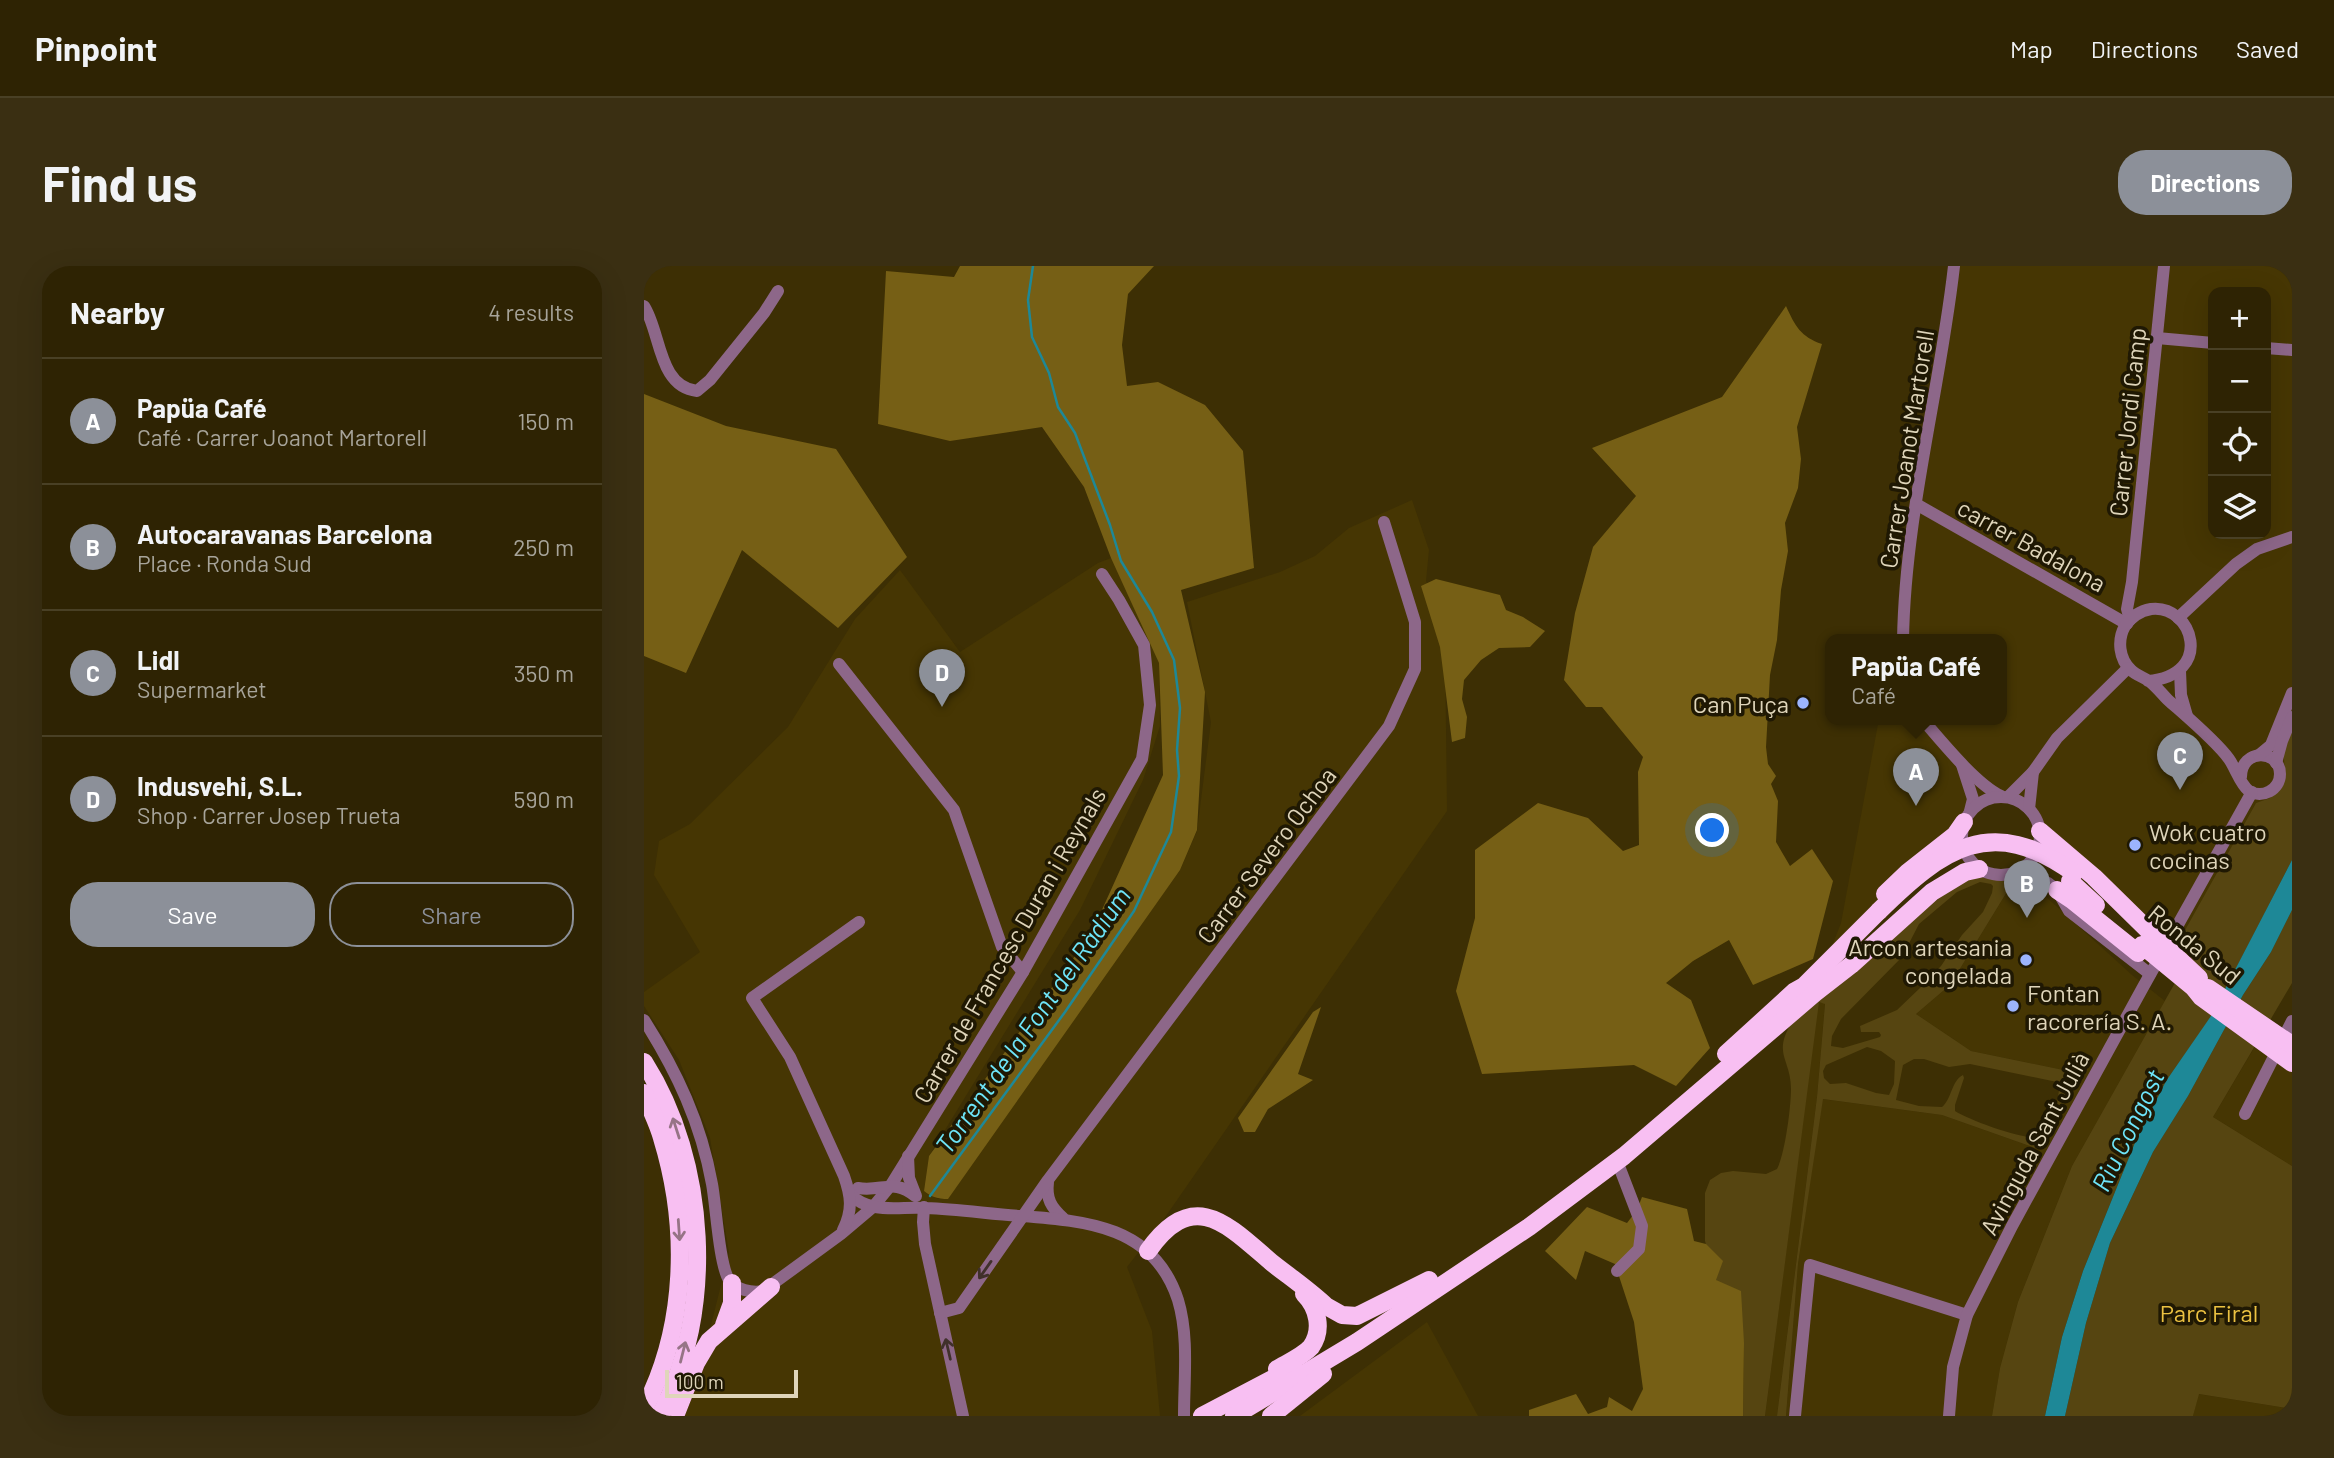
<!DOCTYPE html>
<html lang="en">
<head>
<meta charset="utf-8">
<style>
  body { margin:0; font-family:Barlow,sans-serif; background:#3a2f12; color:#f1f3f6 }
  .controls { position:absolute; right:21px; top:21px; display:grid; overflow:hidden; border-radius:14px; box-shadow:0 7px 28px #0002 }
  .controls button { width:63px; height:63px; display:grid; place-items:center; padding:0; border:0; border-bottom:2px solid #494025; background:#2e2303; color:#f1f3f6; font:35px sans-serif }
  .scale { position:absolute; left:21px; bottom:18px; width:133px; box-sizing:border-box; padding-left:7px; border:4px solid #dfd5ba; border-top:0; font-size:19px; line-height:24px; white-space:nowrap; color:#dfd5ba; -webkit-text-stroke:5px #1f1803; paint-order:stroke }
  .you { position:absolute; left:1069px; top:565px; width:24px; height:24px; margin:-18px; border:5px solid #fff; border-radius:50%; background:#1a73e8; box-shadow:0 0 0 10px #1a73e833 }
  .badge { display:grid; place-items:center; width:46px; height:46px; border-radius:50%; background:#8c9099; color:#fff; font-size:23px; font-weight:700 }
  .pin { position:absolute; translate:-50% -58px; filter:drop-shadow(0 2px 4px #0008) }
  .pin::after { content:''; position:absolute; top:37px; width:24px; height:21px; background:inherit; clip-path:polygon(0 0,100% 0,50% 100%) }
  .popup { position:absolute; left:1181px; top:368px; width:182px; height:91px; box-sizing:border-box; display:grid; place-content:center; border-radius:14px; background:#2e2303; filter:drop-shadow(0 2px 5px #0005); font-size:23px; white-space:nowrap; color:#a7a49a }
  .popup b { font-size:26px; color:#f1f3f6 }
  .popup::after { content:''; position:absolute; left:50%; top:100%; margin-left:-14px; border:14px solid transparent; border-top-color:#2e2303 }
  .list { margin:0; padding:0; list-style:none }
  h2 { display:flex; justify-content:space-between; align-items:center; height:91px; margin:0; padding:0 28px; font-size:30px }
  h2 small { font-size:23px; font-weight:400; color:#a7a49a }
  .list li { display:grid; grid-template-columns:46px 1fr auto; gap:21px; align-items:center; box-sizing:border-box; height:126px; padding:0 28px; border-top:2px solid #494025 }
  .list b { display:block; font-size:26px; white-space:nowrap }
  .list p { margin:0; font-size:23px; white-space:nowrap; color:#a7a49a }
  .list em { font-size:23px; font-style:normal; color:#a7a49a }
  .actions { display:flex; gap:14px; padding:21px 28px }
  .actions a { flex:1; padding:16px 0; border:2px solid #8c9099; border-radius:28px; text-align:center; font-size:24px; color:#8c9099 }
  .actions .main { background:#8c9099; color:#fff }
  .icon { flex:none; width:38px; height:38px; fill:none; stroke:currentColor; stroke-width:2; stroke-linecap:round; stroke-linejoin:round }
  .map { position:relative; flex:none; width:1648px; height:1150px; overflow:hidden; border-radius:28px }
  header { display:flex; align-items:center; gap:42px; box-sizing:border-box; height:98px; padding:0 35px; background:#2e2303; border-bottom:2px solid #494025 }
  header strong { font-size:33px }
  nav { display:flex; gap:38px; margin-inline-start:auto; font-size:24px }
  .intro { display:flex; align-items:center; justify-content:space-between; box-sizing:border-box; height:168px; padding:0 42px }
  h1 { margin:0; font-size:49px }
  .button { padding:18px 32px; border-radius:28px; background:#8c9099; color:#fff; font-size:24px; font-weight:700 }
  main { display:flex; gap:42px; padding:0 42px }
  aside { flex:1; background:#2e2303; border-radius:28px; box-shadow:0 7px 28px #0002 }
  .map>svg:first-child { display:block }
</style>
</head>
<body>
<header>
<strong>Pinpoint</strong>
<nav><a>Map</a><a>Directions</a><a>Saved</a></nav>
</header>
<div class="intro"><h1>Find us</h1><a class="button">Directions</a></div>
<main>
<aside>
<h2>Nearby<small>4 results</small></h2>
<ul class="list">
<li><span class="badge">A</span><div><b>Papüa Café</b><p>Café · Carrer Joanot Martorell</p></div><em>150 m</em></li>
<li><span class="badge">B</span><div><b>Autocaravanas Barcelona</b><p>Place · Ronda Sud</p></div><em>250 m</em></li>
<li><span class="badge">C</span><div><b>Lidl</b><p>Supermarket</p></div><em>350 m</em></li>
<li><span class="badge">D</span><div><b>Indusvehi, S.L.</b><p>Shop · Carrer Josep Trueta</p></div><em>590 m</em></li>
</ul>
<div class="actions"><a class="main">Save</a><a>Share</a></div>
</aside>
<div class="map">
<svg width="1648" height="1150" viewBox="0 0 1648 1150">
  <rect width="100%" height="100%" fill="#3d2f04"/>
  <g fill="#463603" fill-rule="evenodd">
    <path d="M1310,0H1648V456L1641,506L1626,532L1612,537L1536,673L1450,611L1396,565L1392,551L1379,537L1358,531L1344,533L1335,537L1188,680L1197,657L1234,458L1247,454H1358V374H1259L1260,325ZM1569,26H1622V268H1569Z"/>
    <polygon points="768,234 785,284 782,315 801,379 803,545 515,960 483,1001 508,1065 516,1150 36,1150 59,1091 85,987 66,872 35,794 0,740 0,726 56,686 10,609 15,575 46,558 144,461 211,353 256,304 316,386 454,297 467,292 500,351 515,397 516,460 499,514 436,644 285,890 280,925 286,930 295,933 536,604 553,565 567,456 543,336 636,306 671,290 705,262"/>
    <polygon points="1369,616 1388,618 1488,709 1521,735 1428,900 1374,1036 1356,1102 1348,1150 1142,1150 1154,998 1178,833 1298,849 1394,883 1429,821 1434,807 1327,785 1272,748 1306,719"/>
    <polygon points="1174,736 1181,737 1173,831 1133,1150 1121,1150"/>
    <polygon points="1619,767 1648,787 1648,900 1569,851"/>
    <polygon points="783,1056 834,1150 656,1150"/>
    <polygon points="1554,1128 1648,1143 1648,1150 1549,1150"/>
  </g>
  <g fill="#564511" fill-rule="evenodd">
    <polygon points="1648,456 1648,594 1567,751 1522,815 1492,874 1439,1005 1418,1071 1401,1150 1348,1150 1356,1102 1374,1036 1428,900 1550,683 1536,673 1612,537 1626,532 1641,506 1639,480"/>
    <path d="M1323,611L1344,612L1369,616L1306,719L1272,748L1327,785L1434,807L1429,821L1394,883L1298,849L1179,833L1154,998L1142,1150H1133L1173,831L1181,738L1175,736L1121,1150H1099L1100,1077L1072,1014L1061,975V927L1066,914L1077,907L1089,905L1122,908L1133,903C1141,888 1147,841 1147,823C1147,793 1128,788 1148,756L1266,655ZM1336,616L1347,618L1349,620L1348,627L1339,646L1318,669L1297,700L1276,722L1253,744L1216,760L1217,766H1235L1237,769L1236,771L1199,782L1187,780L1188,770L1197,753L1258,691L1275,658L1313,626ZM1223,781L1237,785L1251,795L1250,818L1245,829L1232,827L1202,817L1186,818L1180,812L1179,805L1182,799ZM1270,793H1280L1305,801L1326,798L1413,816L1416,818L1413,837L1394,871C1379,874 1325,854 1311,845V839L1320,812L1319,809C1307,815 1308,833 1298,841L1275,840L1252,834L1259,799Z"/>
    <polygon points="1648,644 1648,717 1569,851 1648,900 1648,1143 1555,1128 1549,1150 1421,1150 1442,1057 1466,977 1509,886 1544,830 1599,729 1627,686"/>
  </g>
  <g fill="#765f15">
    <path d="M316,0H510L484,28L478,79L483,120L514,116L561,139L599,185L610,302L537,324L561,426L553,564L536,604L304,933C294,933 287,931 280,925L285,890L447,668L519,509L515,397L467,292L440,221L398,161L306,175L234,158L242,5L310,11Z"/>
    <path d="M1142,40C1151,60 1157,71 1178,78L1153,161L1157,193L1154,222L1141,257L1144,285L1137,324L1133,374L1126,409L1122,481L1124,498L1132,510L1127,518L1134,535L1132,576L1146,600L1168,583L1189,615L1169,693L1109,719L1085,674L1049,695L1022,717L1047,734L1066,782L1032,820L990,799L838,808L812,725L831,652V584L894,537L944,552L979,585L995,579L994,506L999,491L958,441H942L920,414L931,347L949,281L992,230L948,182L1078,131Z"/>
    <polygon points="0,128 82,160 192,183 263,291 194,362 98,284 42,407 0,390"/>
    <polygon points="792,313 856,329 862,344 879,351 901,365 886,381 855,382 837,394 820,414 818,433 823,451 821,472 808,476 796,381 777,320"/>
    <polygon points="677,741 654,808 669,814 624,843 611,866 600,866 594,852 669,746"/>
    <polygon points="998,931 1043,943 1050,975 1062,978 1079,995 1072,1014 1097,1025 1100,1077 1099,1150 885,1150 885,1144 932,1128 944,1148 963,1141 965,1131 988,1145 999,1123 990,1056 971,998 941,985 932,1014 901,985 943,941 983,957 993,944"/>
  </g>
  <polygon fill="#1e8897" points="1648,594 1648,644 1627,686 1599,729 1544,830 1509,886 1466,977 1442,1057 1421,1150 1401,1150 1418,1071 1439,1005 1492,874 1522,815 1567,750"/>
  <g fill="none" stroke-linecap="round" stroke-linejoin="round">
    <polyline stroke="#1e8897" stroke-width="2.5" points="286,930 421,746 490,645 527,566 535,510 533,484 536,442 530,394 508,346 477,295 466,259 431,167 414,141 405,107 388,71 384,34 389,0"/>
    <g stroke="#8d6789" stroke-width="12">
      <path d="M0,40C17,66 14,121 53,125L66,114L120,47L134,25"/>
      <polyline points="1513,72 1569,77"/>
      <polyline points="1622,82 1648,84"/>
      <polyline points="1272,238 1483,358"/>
      <polyline points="1534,352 1592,298 1613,283 1648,271"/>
      <polyline points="1486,354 1483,343 1488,316 1520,0"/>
      <path d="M1259,374C1261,248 1296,125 1310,0"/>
      <polyline points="195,398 310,544 358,681 379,706"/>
      <polyline points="1536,405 1537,429 1543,450"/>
      <path d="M1504,415C1571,409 1549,338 1507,343C1496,345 1487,351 1481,360C1473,374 1475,393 1487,404C1492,409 1499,411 1505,415C1512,420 1518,428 1524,434C1542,450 1572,475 1585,493C1592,503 1596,518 1605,525C1618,533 1636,524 1636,508C1636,483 1597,482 1597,511"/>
      <path d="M1279,454C1298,476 1332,518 1357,530"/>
      <polyline points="1615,489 1627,479 1648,427"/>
      <polyline points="1632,497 1638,475 1648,451"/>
      <polyline points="1318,499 1329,533 1326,545"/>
      <circle cx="1357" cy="570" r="39"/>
      <polyline points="1364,531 1389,506 1413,472 1484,402"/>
      <polyline points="1385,543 1389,506"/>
      <polyline points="1368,609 1387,610 1404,617 1413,624 1425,645 1506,708"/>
      <path d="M0,754C33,806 57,857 68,918C72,939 75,998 85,1014C92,1024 108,1027 119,1025L197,968L229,941L247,919L379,706L498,493L506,439L500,379L475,334L458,308"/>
      <polyline points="1601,848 1648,755"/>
      <polyline points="264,890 265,912 272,930"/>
      <path d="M404,916C402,933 407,941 419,952"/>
      <path d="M214,922C238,926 250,912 271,930"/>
      <path d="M206,928C226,949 256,940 282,942C314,943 346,948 377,950C443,955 510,960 534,1034C545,1070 540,1113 540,1150"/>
      <polyline points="280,941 279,956 281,978 319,1150"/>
      <path d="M199,964C209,944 207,930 200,910L146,791L108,732L215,656"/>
      <polyline points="973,1005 995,983 998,960 973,895"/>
      <polyline points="296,1047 315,1042 404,914 745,460 771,403 771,356 740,256"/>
      <polyline points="1151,1150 1166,999 1323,1049"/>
      <polyline points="1305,1150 1309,1101 1323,1049 1368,960 1498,723 1608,526"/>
    </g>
    <g stroke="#f8bff2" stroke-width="18">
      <polyline points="1396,565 1450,611 1505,665"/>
      <polyline points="1426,615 1452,639"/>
      <polyline points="1413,624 1428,634 1494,687"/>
      <polyline points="1241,628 1264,606 1311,569 1320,556"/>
      <polyline points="1082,788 1151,725 1160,720 1235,645"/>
      <path d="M0,796C63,895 72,1045 16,1150"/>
      <path d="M0,827C6,842 14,857 18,872C45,960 43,1061 0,1143"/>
      <path d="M504,985C549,921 583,958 627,996C646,1011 665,1024 682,1040L698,1049L713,1050L785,1014"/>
      <polyline points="80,1059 88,1037 88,1017"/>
      <path d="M633,1103C643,1097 659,1090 667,1081C679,1064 674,1042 660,1028"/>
      <polyline points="31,1150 52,1097 65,1075 127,1021"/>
      <polyline points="558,1150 649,1102"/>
      <polyline points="590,1150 713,1076 885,961 980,890 1171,727 1207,699 1288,626 1321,606 1335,603"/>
      <polyline points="627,1150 679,1108"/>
    </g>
    <g stroke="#f8bff2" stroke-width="18">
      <path d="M1235,645C1298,583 1347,547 1430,607"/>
      <polyline points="1505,665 1555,712"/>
      <polyline points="1498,679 1549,721 1557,731 1648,797"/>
      <polyline points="1564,722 1648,779"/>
    </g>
  </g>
  <defs><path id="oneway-shaft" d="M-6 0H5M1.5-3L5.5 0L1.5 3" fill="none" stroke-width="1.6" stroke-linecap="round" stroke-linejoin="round" transform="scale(1.75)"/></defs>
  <g stroke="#967486">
    <use href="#oneway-shaft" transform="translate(32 862) rotate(-108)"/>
    <use href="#oneway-shaft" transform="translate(35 964) rotate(86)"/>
    <use href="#oneway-shaft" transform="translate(39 1086) rotate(-76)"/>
  </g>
  <g stroke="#40302b">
    <use href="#oneway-shaft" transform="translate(341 1004) rotate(125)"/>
    <use href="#oneway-shaft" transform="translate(304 1083) rotate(-103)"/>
  </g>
  <g fill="#9cb4fd" stroke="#1f1803" stroke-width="2.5">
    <circle cx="1159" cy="437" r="7"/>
    <circle cx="1491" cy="579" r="7"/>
    <circle cx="1382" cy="694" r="7"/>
    <circle cx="1369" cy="740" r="7"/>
  </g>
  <g text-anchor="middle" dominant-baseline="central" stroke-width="7" stroke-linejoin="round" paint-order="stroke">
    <g font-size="24" fill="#dfd5ba" stroke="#1f1803">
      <text transform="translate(1483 156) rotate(-84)">Carrer Jordi Camp</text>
      <text transform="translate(1262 183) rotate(-81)">Carrer Joanot Martorell</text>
      <text transform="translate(1388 279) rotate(29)">carrer Badalona</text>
      <text transform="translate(622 589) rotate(-53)">Carrer Severo Ochoa</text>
      <text transform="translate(1551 678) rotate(39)">Ronda Sud</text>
      <text transform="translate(365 679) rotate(-60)">Carrer de Francesc Duran i Reynals</text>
      <text transform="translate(1390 877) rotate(-62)">Avinguda Sant Julià</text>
    </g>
    <g font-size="24" fill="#dfd5ba" stroke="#1f1803" text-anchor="end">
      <text x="1145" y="437">Can Puça</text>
      <text x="1505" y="565" text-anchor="start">Wok cuatro<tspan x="1505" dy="28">cocinas</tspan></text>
      <text x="1368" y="680">Arcon artesania<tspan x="1368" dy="28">congelada</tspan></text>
      <text x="1383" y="726" text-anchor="start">Fontan<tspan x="1383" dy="28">racorería S. A.</tspan></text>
    </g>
    <g font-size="24" fill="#ebc141" stroke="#1f1803">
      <text x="1565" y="1046">Parc Firal</text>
    </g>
    <g font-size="26" font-style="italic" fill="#6ee5f9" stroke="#1f1803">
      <text transform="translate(388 754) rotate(-55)">Torrent de la Font del Ràdium</text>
      <text transform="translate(1483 864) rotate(-64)">Riu Congost</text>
    </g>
  </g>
</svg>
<div class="controls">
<button>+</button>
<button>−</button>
<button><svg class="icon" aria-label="locate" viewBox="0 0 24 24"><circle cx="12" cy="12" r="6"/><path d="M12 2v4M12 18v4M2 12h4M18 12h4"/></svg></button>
<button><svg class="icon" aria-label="layers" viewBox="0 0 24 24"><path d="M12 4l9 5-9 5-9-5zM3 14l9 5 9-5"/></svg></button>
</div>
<div class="scale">100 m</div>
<div class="you"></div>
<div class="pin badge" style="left:1272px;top:540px">A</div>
<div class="popup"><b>Papüa Café</b>Café</div>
<div class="pin badge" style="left:1383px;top:652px">B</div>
<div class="pin badge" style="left:1536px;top:524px">C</div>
<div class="pin badge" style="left:298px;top:441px">D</div>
</div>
</main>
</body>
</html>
